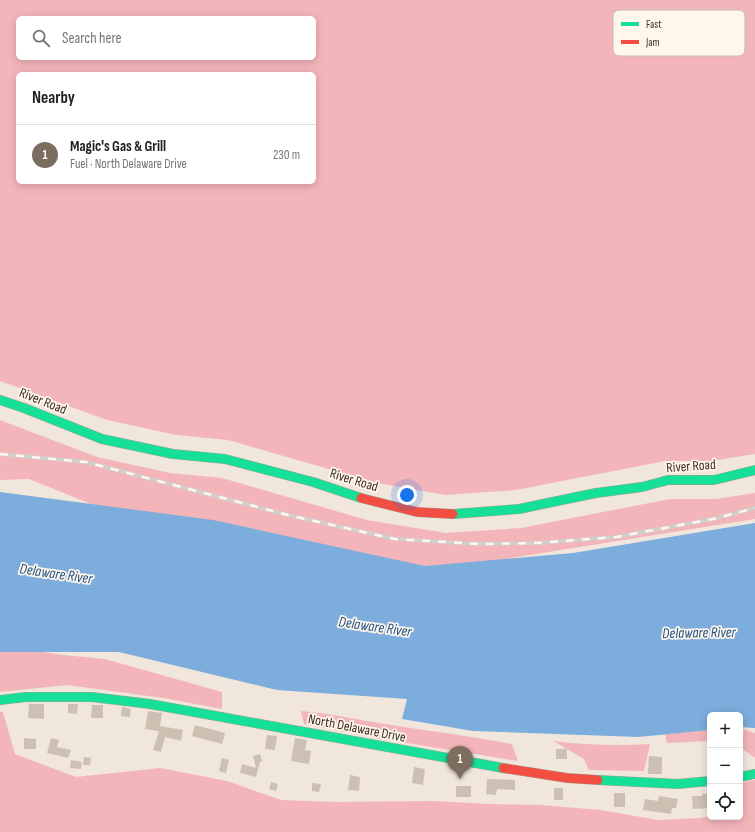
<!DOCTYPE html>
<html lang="en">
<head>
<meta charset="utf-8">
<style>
  body { margin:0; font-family:"Sofia Sans Condensed",sans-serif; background:#f6f6f6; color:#202124 }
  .controls { position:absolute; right:12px; bottom:12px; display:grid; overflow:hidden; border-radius:6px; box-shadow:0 2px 10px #0003 }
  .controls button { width:36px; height:36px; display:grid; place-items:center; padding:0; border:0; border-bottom:1px solid #e0e0e0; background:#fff; color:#202124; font:20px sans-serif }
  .you { position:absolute; left:407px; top:495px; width:14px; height:14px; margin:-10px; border:3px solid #fff; border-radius:50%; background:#1a73e8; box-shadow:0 0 0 6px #1a73e833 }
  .badge { display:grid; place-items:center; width:26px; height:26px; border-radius:50%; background:#7c6e5f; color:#fff; font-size:13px; font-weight:700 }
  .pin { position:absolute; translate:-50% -33px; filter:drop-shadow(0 1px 2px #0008) }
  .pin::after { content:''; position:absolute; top:21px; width:14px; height:12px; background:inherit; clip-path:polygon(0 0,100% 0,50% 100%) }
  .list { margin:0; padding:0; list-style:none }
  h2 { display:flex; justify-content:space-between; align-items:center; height:52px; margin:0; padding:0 16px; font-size:17px }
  h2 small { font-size:13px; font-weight:400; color:#757577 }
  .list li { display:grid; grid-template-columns:26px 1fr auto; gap:12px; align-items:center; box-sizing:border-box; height:60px; padding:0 16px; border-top:1px solid #e0e0e0 }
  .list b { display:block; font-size:15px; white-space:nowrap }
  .list p { margin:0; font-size:13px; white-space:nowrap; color:#757577 }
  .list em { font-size:13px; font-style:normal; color:#757577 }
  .icon { flex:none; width:22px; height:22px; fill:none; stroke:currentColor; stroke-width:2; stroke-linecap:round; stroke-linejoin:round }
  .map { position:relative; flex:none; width:755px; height:832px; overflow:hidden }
  .search { position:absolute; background:#fff; box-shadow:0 2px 10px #0003; left:16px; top:16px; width:300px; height:44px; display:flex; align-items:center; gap:10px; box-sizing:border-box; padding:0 14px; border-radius:6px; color:#757577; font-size:15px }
  .panel { position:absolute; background:#fff; box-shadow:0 2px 10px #0003; left:16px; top:72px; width:300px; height:112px; border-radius:6px }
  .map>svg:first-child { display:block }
</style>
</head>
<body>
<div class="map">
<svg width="755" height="832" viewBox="0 0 755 832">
  <rect width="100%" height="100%" fill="#f0e6dc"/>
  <g fill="#f4b5ba" fill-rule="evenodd">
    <path d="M0,0H755V454L711,461H665L516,490L445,495L377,483L228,440L176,435L107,420L0,381ZM18,18H314V58H18ZM18,74H314V182H18Z"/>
    <polygon points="0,420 97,457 170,473 222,478 367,520 446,533 521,528 670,499 716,499 755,493 755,519 455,567 376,566 123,517 29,479 0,480"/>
    <polygon points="0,646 64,655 105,659 222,692 222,709 163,698 67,685 0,692"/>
    <path d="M301,711C326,713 349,718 373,722C420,730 466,735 512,744L518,761L376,738L304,724Z"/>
    <polygon points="0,712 3,712 15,754 76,777 160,768 227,781 281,800 336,802 433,801 489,804 540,805 601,810 658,820 700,818 710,816 710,817 740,817 740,783 755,780 755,832 0,832"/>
    <polygon points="740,728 755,733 755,758 740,747"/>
    <polygon points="710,730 710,741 667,743 665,734"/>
    <path d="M553,741C585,745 618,746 650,744L644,771L589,770L584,759Z"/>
  </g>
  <polygon fill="#7caddc" points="0,492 213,520 425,566 573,553 755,523 755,728 740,727 740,715 710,715 710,730 638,737 473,731 402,719 407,699 277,690 119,652 0,652"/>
  <g fill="#ccc0b2">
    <polygon points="29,704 44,704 44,719 28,718"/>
    <polygon points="68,704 78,704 77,714 68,713"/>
    <polygon points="92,705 103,705 103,718 91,718"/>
    <polygon points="122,707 131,709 130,717 121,716"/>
    <polygon points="148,711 162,713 160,726 183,730 181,741 165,737 161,752 153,750 159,731 145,729"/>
    <polygon points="195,725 225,733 222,744 192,736"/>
    <polygon points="267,735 277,736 275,750 265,749"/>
    <polygon points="24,738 36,739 36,749 24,749"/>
    <polygon points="51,738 59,740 57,747 71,750 68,758 47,753"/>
    <polygon points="295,738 307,740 305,750 311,751 309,764 291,761"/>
    <rect x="556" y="749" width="11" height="10"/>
    <polygon points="260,754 262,761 260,762 256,777 240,773 242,764 256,768 253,756"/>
    <polygon points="649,756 662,757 662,774 648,774"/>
    <polygon points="84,757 91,758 90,765 83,765"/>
    <polygon points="222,758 229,760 226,773 219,771"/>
    <polygon points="71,760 82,762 81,769 70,768"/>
    <polygon points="414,767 425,769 423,785 412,783"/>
    <polygon points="350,775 360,777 359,791 348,790"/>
    <polygon points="487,779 515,780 515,790 497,789 496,795 486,794"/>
    <polygon points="271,782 278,784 276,791 269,789"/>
    <polygon points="312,783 321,784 319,792 312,791"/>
    <rect x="456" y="786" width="15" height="11"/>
    <rect x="554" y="788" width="9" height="12"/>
    <rect x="614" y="793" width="11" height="14"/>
    <polygon points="702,794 710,794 710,808 693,809 692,796 702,796"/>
    <polygon points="659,796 678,799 676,808 672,808 671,814 643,810 645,799 658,801"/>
  </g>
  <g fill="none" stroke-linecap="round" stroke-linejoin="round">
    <defs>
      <g id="fast">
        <polyline points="0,400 24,408 102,439 173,454 225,459 313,482 361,498"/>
        <polyline points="453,514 519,509 596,493 642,487 668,480 714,480 755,470"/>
        <polyline points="0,700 26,697 92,697 150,704 503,768"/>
        <polyline points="740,777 755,774"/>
        <polyline points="598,780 678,784 710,781"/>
      </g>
      <g id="jam">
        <polyline points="361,498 417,512 453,514"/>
        <polyline points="503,768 567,778 598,780"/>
      </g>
    </defs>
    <use href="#fast" stroke="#a89d90" stroke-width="10"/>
    <use href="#jam" stroke="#a89d90" stroke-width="10"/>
    <use href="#fast" stroke="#16e098" stroke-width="9"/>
    <use href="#jam" stroke="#f24e42" stroke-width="9"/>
    <defs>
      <polyline id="rail" points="0,454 86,462 288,515 395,539 479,544 537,543 616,537 713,519 755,508"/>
    </defs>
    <use href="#rail" stroke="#d1cecb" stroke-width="4"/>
    <use href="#rail" stroke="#fff6ec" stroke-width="2.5" stroke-dasharray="8" stroke-linecap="butt"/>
  </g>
  <g text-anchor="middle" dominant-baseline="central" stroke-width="3.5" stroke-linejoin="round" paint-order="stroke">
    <g font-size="14" fill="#3e2e1b" stroke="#fff6ec">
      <text transform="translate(43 401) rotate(22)">River Road</text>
      <text transform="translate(691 466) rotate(-4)">River Road</text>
      <text transform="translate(354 480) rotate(17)">River Road</text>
      <text transform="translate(357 728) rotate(11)">North Delaware Drive</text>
    </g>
    <g font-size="15" font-style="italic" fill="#1f5282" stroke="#fff6ec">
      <text transform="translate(56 574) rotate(8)">Delaware River</text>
      <text transform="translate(375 627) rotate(8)">Delaware River</text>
      <text transform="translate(699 633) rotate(-1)">Delaware River</text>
    </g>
  </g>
  <rect x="613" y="10" width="132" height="46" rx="6" fill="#fff6ec" stroke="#c5baad" stroke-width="1"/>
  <rect x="621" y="22" width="18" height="4" fill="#16e098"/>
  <rect x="621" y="40" width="18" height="4" fill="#f24e42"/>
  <g font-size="11" fill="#3e2e1b">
    <text x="646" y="28">Fast</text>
    <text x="646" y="46">Jam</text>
  </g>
</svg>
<div class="controls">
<button>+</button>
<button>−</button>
<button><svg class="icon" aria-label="locate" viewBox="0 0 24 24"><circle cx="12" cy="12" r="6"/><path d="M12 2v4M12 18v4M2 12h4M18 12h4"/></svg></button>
</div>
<div class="you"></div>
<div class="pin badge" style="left:460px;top:779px">1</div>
<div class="search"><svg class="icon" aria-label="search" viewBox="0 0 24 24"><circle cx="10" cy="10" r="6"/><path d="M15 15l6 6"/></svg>Search here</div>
<section class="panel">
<h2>Nearby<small></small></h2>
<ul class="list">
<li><span class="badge">1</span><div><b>Magic's Gas &amp; Grill</b><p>Fuel · North Delaware Drive</p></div><em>230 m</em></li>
</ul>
</section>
</div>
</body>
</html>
